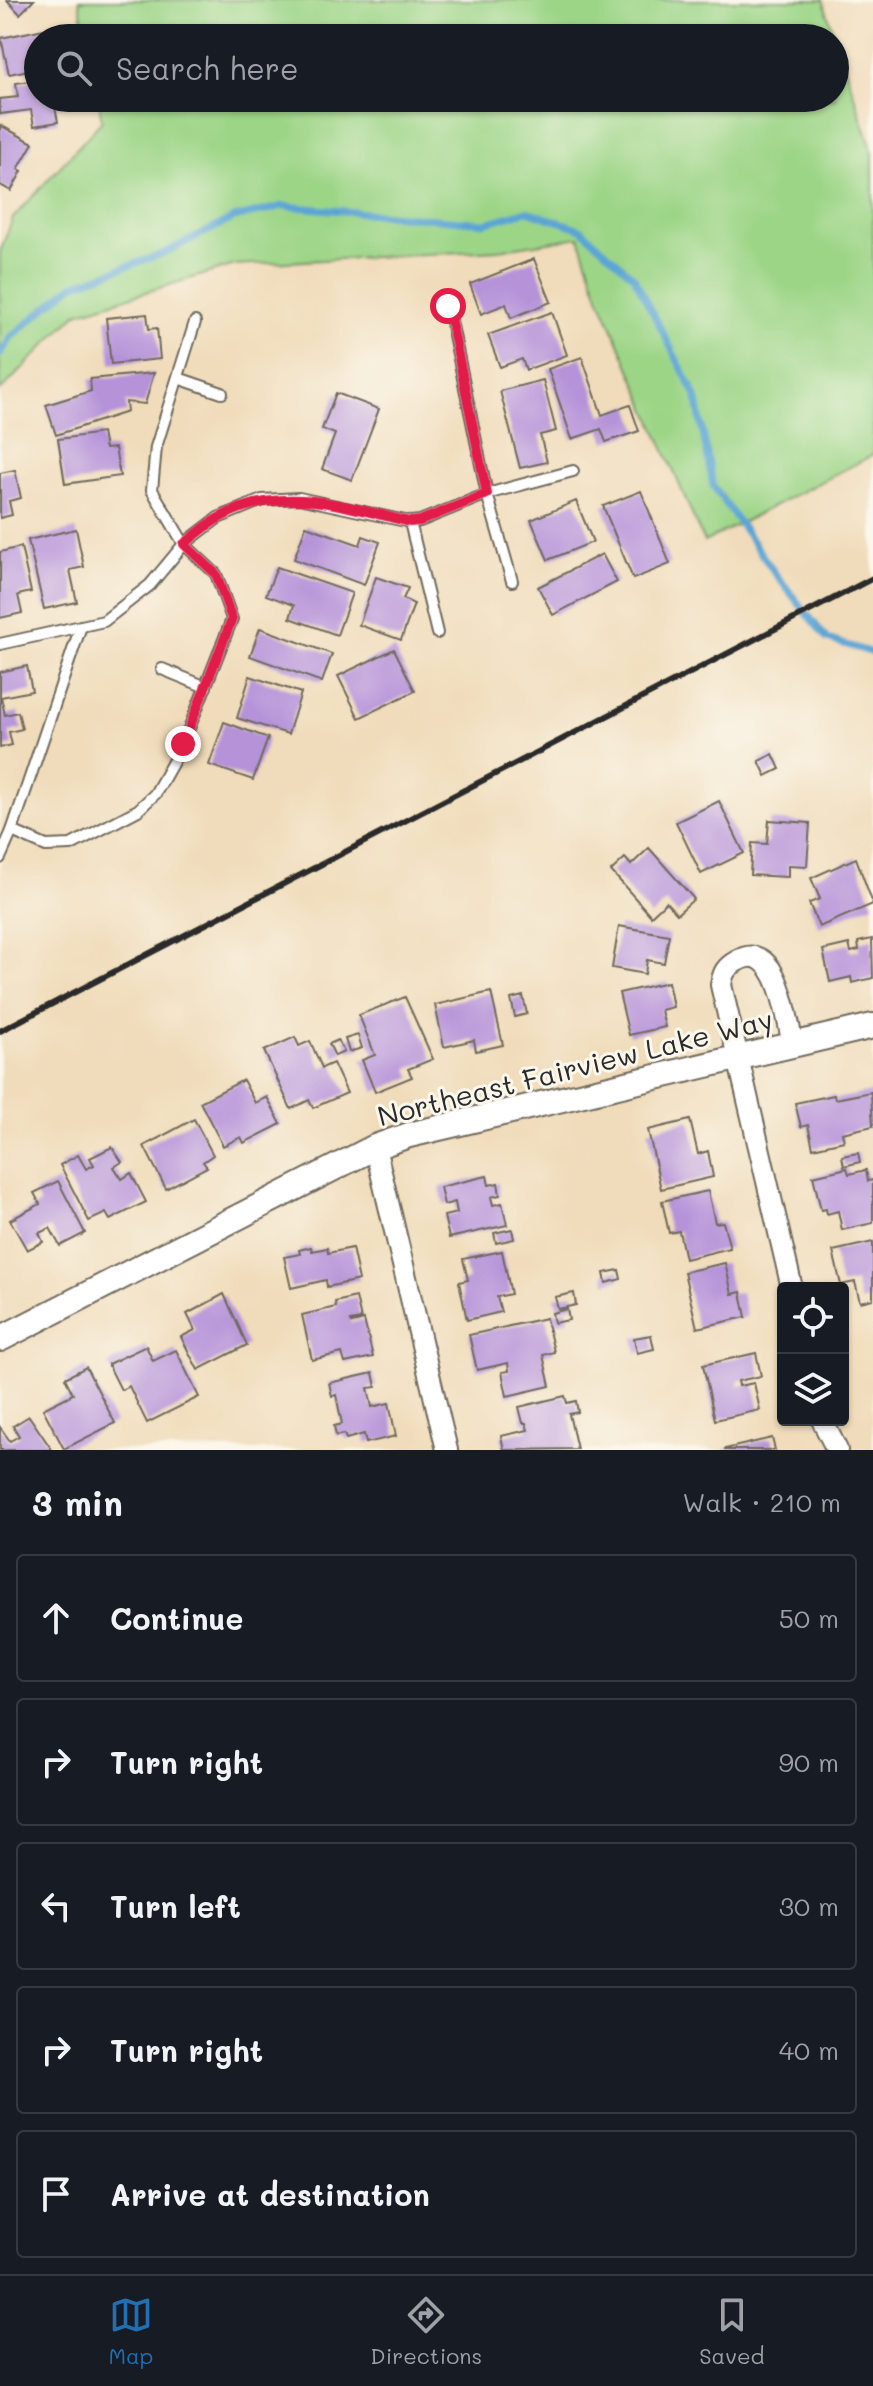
<!DOCTYPE html>
<html lang="en">
<head>
<meta charset="utf-8">
<style>
  body { margin:0; font-family:Mali,sans-serif; background:#242831; color:#f1f3f6 }
  .controls { position:absolute; right:24px; bottom:24px; display:grid; overflow:hidden; border-radius:8px; box-shadow:0 2px 6px #0004 }
  .controls button { width:72px; height:72px; display:grid; place-items:center; padding:0; border:0; border-bottom:2px solid #363941; background:#171b24; color:#f1f3f6; font:40px sans-serif }
  .stop { position:absolute; width:24px; height:24px; margin:-18px; border:6px solid #e11d48; border-radius:50%; background:#fff }
  .stop.end { background:#e11d48; border-color:#fff; box-shadow:0 2px 8px #0008 }
  .list { margin:0; padding:0; list-style:none }
  h2 { display:flex; justify-content:space-between; align-items:center; height:104px; margin:0; padding:0 32px; font-size:34px }
  h2 small { font-size:26px; font-weight:400; color:#9ea1a6 }
  .list li { display:grid; grid-template-columns:52px 1fr auto; gap:24px; align-items:center; box-sizing:border-box; height:128px; margin:0 16px 16px; padding:0 16px; border:2px solid #363941; border-radius:8px }
  .list b { display:block; font-size:30px; white-space:nowrap }
  .list em { font-size:26px; font-style:normal; color:#9ea1a6 }
  .icon { flex:none; width:44px; height:44px; fill:none; stroke:currentColor; stroke-width:2; stroke-linecap:round; stroke-linejoin:round }
  .map { position:relative; flex:none; width:873px; height:1450px; overflow:hidden }
  .search { position:absolute; background:#171b24; box-shadow:0 2px 6px #0004; left:24px; right:24px; top:24px; height:88px; display:flex; align-items:center; gap:20px; box-sizing:border-box; padding:0 28px; border-radius:44px; color:#9ea1a6; font-size:30px }
  .sheet { height:824px; background:#171b24 }
  nav { display:flex; justify-content:space-around; align-items:center; box-sizing:border-box; height:112px; border-top:2px solid #363941; background:#171b24; font-size:22px; color:#9ea1a6 }
  nav a { display:grid; justify-items:center; gap:4px }
  nav .on { color:#1f6fb2 }
  .map>svg:first-child { display:block }
</style>
</head>
<body>
<div class="map">
<svg width="873" height="1450" viewBox="0 0 873 1450">
  <rect width="100%" height="100%" fill="#fbf7ec"/>
  <filter id="ink" filterUnits="userSpaceOnUse"><feTurbulence type="fractalNoise" baseFrequency=".0125" numOctaves="2"/><feDisplacementMap in="SourceGraphic" scale="16" xChannelSelector="R" yChannelSelector="G"/><feConvolveMatrix kernelMatrix="1 2 1 2 8 2 1 2 1" color-interpolation-filters="sRGB"/></filter>
  <filter id="wash" filterUnits="userSpaceOnUse"><feTurbulence type="fractalNoise" baseFrequency=".006" numOctaves="4" result="noise"/><feDisplacementMap in="SourceGraphic" scale="32" xChannelSelector="R" yChannelSelector="G"/><feGaussianBlur stdDeviation="1.8" result="paint"/><feColorMatrix in="noise" values="0 0 0 0 0 0 0 0 0 0 0 0 0 0 0 0 0 1.4 0 .05"/><feComposite in="paint" operator="in"/></filter>
  <g filter="url(#wash)">
    <rect width="100%" height="100%" fill="#f0dcba"/>
    <polygon fill="#9dd587" stroke="#648059" stroke-width="2" points="79,0 823,0 873,153 873,455 704,542 600,299 579,237 498,250 235,265 77,313 0,391 0,252 13,218 102,121 98,98 835,98 835,38 86,38"/>
    <g fill="none" stroke-linecap="round" stroke-linejoin="round">
      <polyline stroke="#5ca5d3" stroke-width="7" points="0,355 11,337 73,285 162,254 234,218 283,206 485,223 527,211 581,229 634,277 696,396 713,486 777,576 827,639 873,653"/>
    </g>
    <g id="blocks">
      <g fill="#b693d9">
        <polygon points="7,0 34,0 20,14"/>
        <polygon points="44,29 46,38 38,38 38,68 9,74 1,38"/>
        <polygon points="38,80 38,98 79,98 80,104 55,107 58,122 34,126 31,110 0,114 0,99 18,97 16,83"/>
        <polygon points="0,125 33,143 18,169 22,171 11,191 0,185"/>
        <polygon points="534,259 551,302 511,318 506,304 481,314 470,284"/>
        <polygon points="552,312 567,355 526,370 522,359 500,367 488,335"/>
        <polygon points="147,314 149,329 157,328 160,359 111,364 106,318"/>
        <polygon points="582,357 602,415 630,405 639,431 606,442 601,429 572,439 548,369"/>
        <polygon points="154,373 145,404 126,402 127,412 56,435 46,405 91,391 90,379"/>
        <polygon points="543,380 556,431 540,435 547,462 520,468 500,391"/>
        <polygon points="336,393 379,409 352,480 322,469 335,434 322,429"/>
        <polygon points="102,433 105,449 115,448 120,476 65,484 58,439"/>
        <polygon points="15,470 21,498 9,501 12,515 0,518 0,473"/>
        <polygon points="641,491 670,564 633,579 603,506"/>
        <polygon points="576,501 593,542 548,560 531,520"/>
        <polygon points="306,526 360,545 363,536 380,542 364,585 294,559"/>
        <polygon points="76,529 84,567 70,570 77,602 44,609 28,540"/>
        <polygon points="21,547 31,592 18,595 22,613 0,618 0,552"/>
        <polygon points="602,554 617,582 553,615 538,587"/>
        <polygon points="277,567 352,593 337,635 290,618 294,605 266,595"/>
        <polygon points="376,577 408,588 403,599 414,604 401,640 359,625"/>
        <polygon points="260,628 332,654 322,682 250,656"/>
        <polygon points="394,649 415,691 359,718 338,676"/>
        <polygon points="27,666 32,691 1,697 5,715 18,712 22,729 9,732 12,745 0,748 0,672"/>
        <polygon points="250,676 301,693 288,734 237,718"/>
        <polygon points="224,722 268,738 253,780 209,765"/>
        <polygon points="773,754 780,769 766,776 759,761"/>
        <polygon points="719,801 744,853 701,874 676,822"/>
        <polygon points="769,820 810,823 807,866 788,865 788,877 750,875 752,843 767,844"/>
        <polygon points="649,848 694,899 677,914 666,902 651,916 611,871 625,858 631,865"/>
        <polygon points="856,858 873,904 819,927 809,903 820,899 811,878"/>
        <polygon points="619,926 669,935 664,963 647,960 645,974 612,968"/>
        <polygon points="872,939 873,978 852,983 851,977 830,982 823,950 849,944 851,952 859,950 858,942"/>
        <polygon points="668,982 673,1007 661,1010 665,1027 629,1035 619,993"/>
        <polygon points="491,992 503,1045 476,1051 474,1040 444,1047 435,1005"/>
        <polygon points="523,996 527,1014 515,1017 511,999"/>
        <polygon points="405,997 433,1059 408,1069 412,1077 375,1092 362,1060 375,1055 359,1015"/>
        <polygon points="358,1035 362,1048 349,1052 345,1039"/>
        <polygon points="295,1037 299,1046 310,1041 322,1068 333,1063 347,1093 313,1108 309,1100 291,1109 264,1051"/>
        <polygon points="338,1040 344,1052 335,1056 329,1044"/>
        <polygon points="243,1080 255,1103 267,1097 281,1124 244,1143 241,1137 223,1146 200,1102"/>
        <polygon points="871,1092 873,1126 842,1133 844,1141 813,1148 808,1125 801,1127 795,1103 834,1095 835,1099"/>
        <polygon points="194,1119 213,1155 203,1162 207,1167 166,1189 144,1146"/>
        <polygon points="690,1120 698,1154 708,1151 713,1177 661,1189 648,1130"/>
        <polygon points="112,1147 122,1162 114,1167 122,1179 131,1173 146,1202 110,1220 106,1213 89,1221 60,1165 78,1155 86,1169 94,1165 90,1158"/>
        <polygon points="858,1153 860,1162 844,1166 842,1156"/>
        <polygon points="847,1168 849,1174 866,1170 868,1181 873,1180 873,1223 842,1230 838,1211 827,1214 826,1209 821,1210 813,1176"/>
        <polygon points="487,1176 489,1185 498,1183 500,1195 491,1197 493,1205 502,1203 507,1225 449,1238 444,1216 457,1213 455,1202 444,1205 440,1187"/>
        <polygon points="58,1181 85,1233 60,1246 50,1228 39,1233 43,1242 27,1250 10,1220 40,1204 34,1193"/>
        <polygon points="708,1191 715,1223 723,1222 730,1248 685,1259 679,1231 669,1233 662,1201"/>
        <polygon points="512,1229 514,1239 496,1243 494,1233"/>
        <polygon points="873,1242 873,1299 860,1302 855,1282 841,1285 833,1251"/>
        <polygon points="311,1247 312,1251 327,1248 328,1253 352,1248 359,1280 327,1287 326,1280 291,1288 284,1257 300,1254 299,1250"/>
        <polygon points="502,1251 511,1294 497,1297 501,1312 467,1320 459,1282 468,1280 463,1259"/>
        <polygon points="725,1263 732,1294 741,1292 746,1317 697,1328 684,1272"/>
        <polygon points="619,1270 621,1279 606,1283 604,1273"/>
        <polygon points="574,1293 576,1305 558,1309 555,1297"/>
        <polygon points="224,1294 247,1345 198,1370 181,1337 195,1330 187,1314"/>
        <polygon points="356,1297 361,1319 350,1321 351,1323 364,1320 373,1357 345,1363 342,1353 312,1360 302,1315 336,1307 335,1302"/>
        <polygon points="567,1309 569,1320 554,1323 552,1313"/>
        <polygon points="546,1318 554,1352 543,1355 550,1386 507,1396 502,1372 509,1371 508,1363 477,1370 469,1335"/>
        <polygon points="651,1335 654,1349 637,1353 634,1338"/>
        <polygon points="146,1346 153,1361 176,1350 199,1397 147,1423 129,1386 121,1390 108,1364"/>
        <polygon points="756,1353 761,1376 738,1381 739,1386 754,1383 760,1410 715,1420 703,1365"/>
        <polygon points="86,1367 115,1423 64,1449 43,1409 73,1394 65,1378"/>
        <polygon points="373,1373 376,1387 368,1388 372,1407 389,1403 396,1436 366,1443 364,1434 346,1439 344,1434 336,1436 334,1426 342,1424 336,1395 332,1396 329,1383"/>
        <polygon points="565,1396 567,1403 576,1401 578,1412 569,1414 577,1449 504,1450 501,1436 528,1430 526,1423 523,1423 519,1407"/>
        <polygon points="29,1416 52,1450 0,1450 0,1427 10,1441 19,1436 13,1426"/>
        <polygon points="772,1438 775,1450 725,1450 725,1449"/>
      </g>
    </g>
  </g>
  <g filter="url(#ink)">
    <use href="#blocks" fill-opacity="0" stroke="#70695d" stroke-width="2"/>
    <g fill="none" stroke-linecap="round" stroke-linejoin="round">
      <defs>
        <g id="service">
          <polyline points="448,306 487,494 512,581"/>
          <polyline points="178,378 222,393"/>
          <polyline points="410,522 437,633"/>
          <polyline points="0,644 104,621 150,585 184,544 218,518 262,500 299,498 410,522 420,521 487,494 573,471"/>
          <polyline points="162,669 206,687"/>
          <polyline points="12,831 46,846 71,845 138,810 155,794 183,744 232,619 216,574 184,544 152,490 156,447 195,322"/>
          <polyline points="0,858 12,831 81,626"/>
        </g>
        <g id="minor">
          <polyline points="375,1147 447,1450"/>
          <path d="M792,1288L721,985C723,972 726,967 737,961C778,937 787,1020 793,1045"/>
          <polyline points="822,1420 837,1450"/>
        </g>
        <polyline id="tertiary" points="0,1339 375,1147 409,1135 873,1026"/>
      </defs>
      <use href="#service" stroke="#70695d" stroke-width="14"/>
      <use href="#minor" stroke="#70695d" stroke-width="24"/>
      <use href="#tertiary" stroke="#70695d" stroke-width="28"/>
      <use href="#service" stroke="#fff" stroke-width="10"/>
      <use href="#minor" stroke="#fff" stroke-width="20"/>
      <use href="#tertiary" stroke="#fff" stroke-width="24"/>
      <polyline stroke="#2b2b2b" stroke-width="6" points="0,1031 873,578"/>
    </g>
  </g>
  <g fill="none" stroke-linecap="round" stroke-linejoin="round" filter="url(#ink)">
    <path stroke="#e11d48" stroke-width="10" d="M183,744L232,619L216,574L184,544C195,536 206,525 219,518C282,483 344,506 410,522L420,521L487,494L448,306"/>
  </g>
  <g text-anchor="middle" dominant-baseline="central" stroke-width="6" stroke-linejoin="round" paint-order="stroke">
    <g font-size="28" fill="#2b2b2b" stroke="#fbf7ec">
      <text transform="translate(575 1067) rotate(-14)">Northeast Fairview Lake Way</text>
    </g>
  </g>
</svg>
<div class="controls">
<button><svg class="icon" aria-label="locate" viewBox="0 0 24 24"><circle cx="12" cy="12" r="6"/><path d="M12 2v4M12 18v4M2 12h4M18 12h4"/></svg></button>
<button><svg class="icon" aria-label="layers" viewBox="0 0 24 24"><path d="M12 4l9 5-9 5-9-5zM3 14l9 5 9-5"/></svg></button>
</div>
<div class="stop" style="left:448px;top:306px"></div>
<div class="stop end" style="left:183px;top:744px"></div>
<div class="search"><svg class="icon" aria-label="search" viewBox="0 0 24 24"><circle cx="10" cy="10" r="6"/><path d="M15 15l6 6"/></svg>Search here</div>
</div>
<section class="sheet">
<h2>3 min<small>Walk · 210 m</small></h2>
<ul class="list">
<li><svg class="icon" aria-label="ahead" viewBox="0 0 24 24"><path d="M12 20V5M6 11l6-6 6 6"/></svg><div><b>Continue</b></div><em>50 m</em></li>
<li><svg class="icon" aria-label="right" viewBox="0 0 24 24"><path d="M7 20v-9h11M14 6l5 5-5 5"/></svg><div><b>Turn right</b></div><em>90 m</em></li>
<li><svg class="icon" aria-label="left" viewBox="0 0 24 24"><path d="M17 20v-9H6M10 6l-5 5 5 5"/></svg><div><b>Turn left</b></div><em>30 m</em></li>
<li><svg class="icon" aria-label="right" viewBox="0 0 24 24"><path d="M7 20v-9h11M14 6l5 5-5 5"/></svg><div><b>Turn right</b></div><em>40 m</em></li>
<li><svg class="icon" aria-label="arrive" viewBox="0 0 24 24"><path d="M6 21V4h12l-3 4 3 4H6"/></svg><div><b>Arrive at destination</b></div></li>
</ul>
</section>
<nav>
<a class="on"><svg class="icon" aria-label="map" viewBox="0 0 24 24"><path d="M3 6l6-2 6 2 6-2v14l-6 2-6-2-6 2zM9 4v14M15 6v14"/></svg>Map</a>
<a><svg class="icon" aria-label="directions" viewBox="0 0 24 24"><path d="M12 3l9 9-9 9-9-9zM9 14v-3h6M13 9l2 2-2 2"/></svg>Directions</a>
<a><svg class="icon" aria-label="saved" viewBox="0 0 24 24"><path d="M7 4h10v16l-5-4-5 4z"/></svg>Saved</a>
</nav>
</body>
</html>
